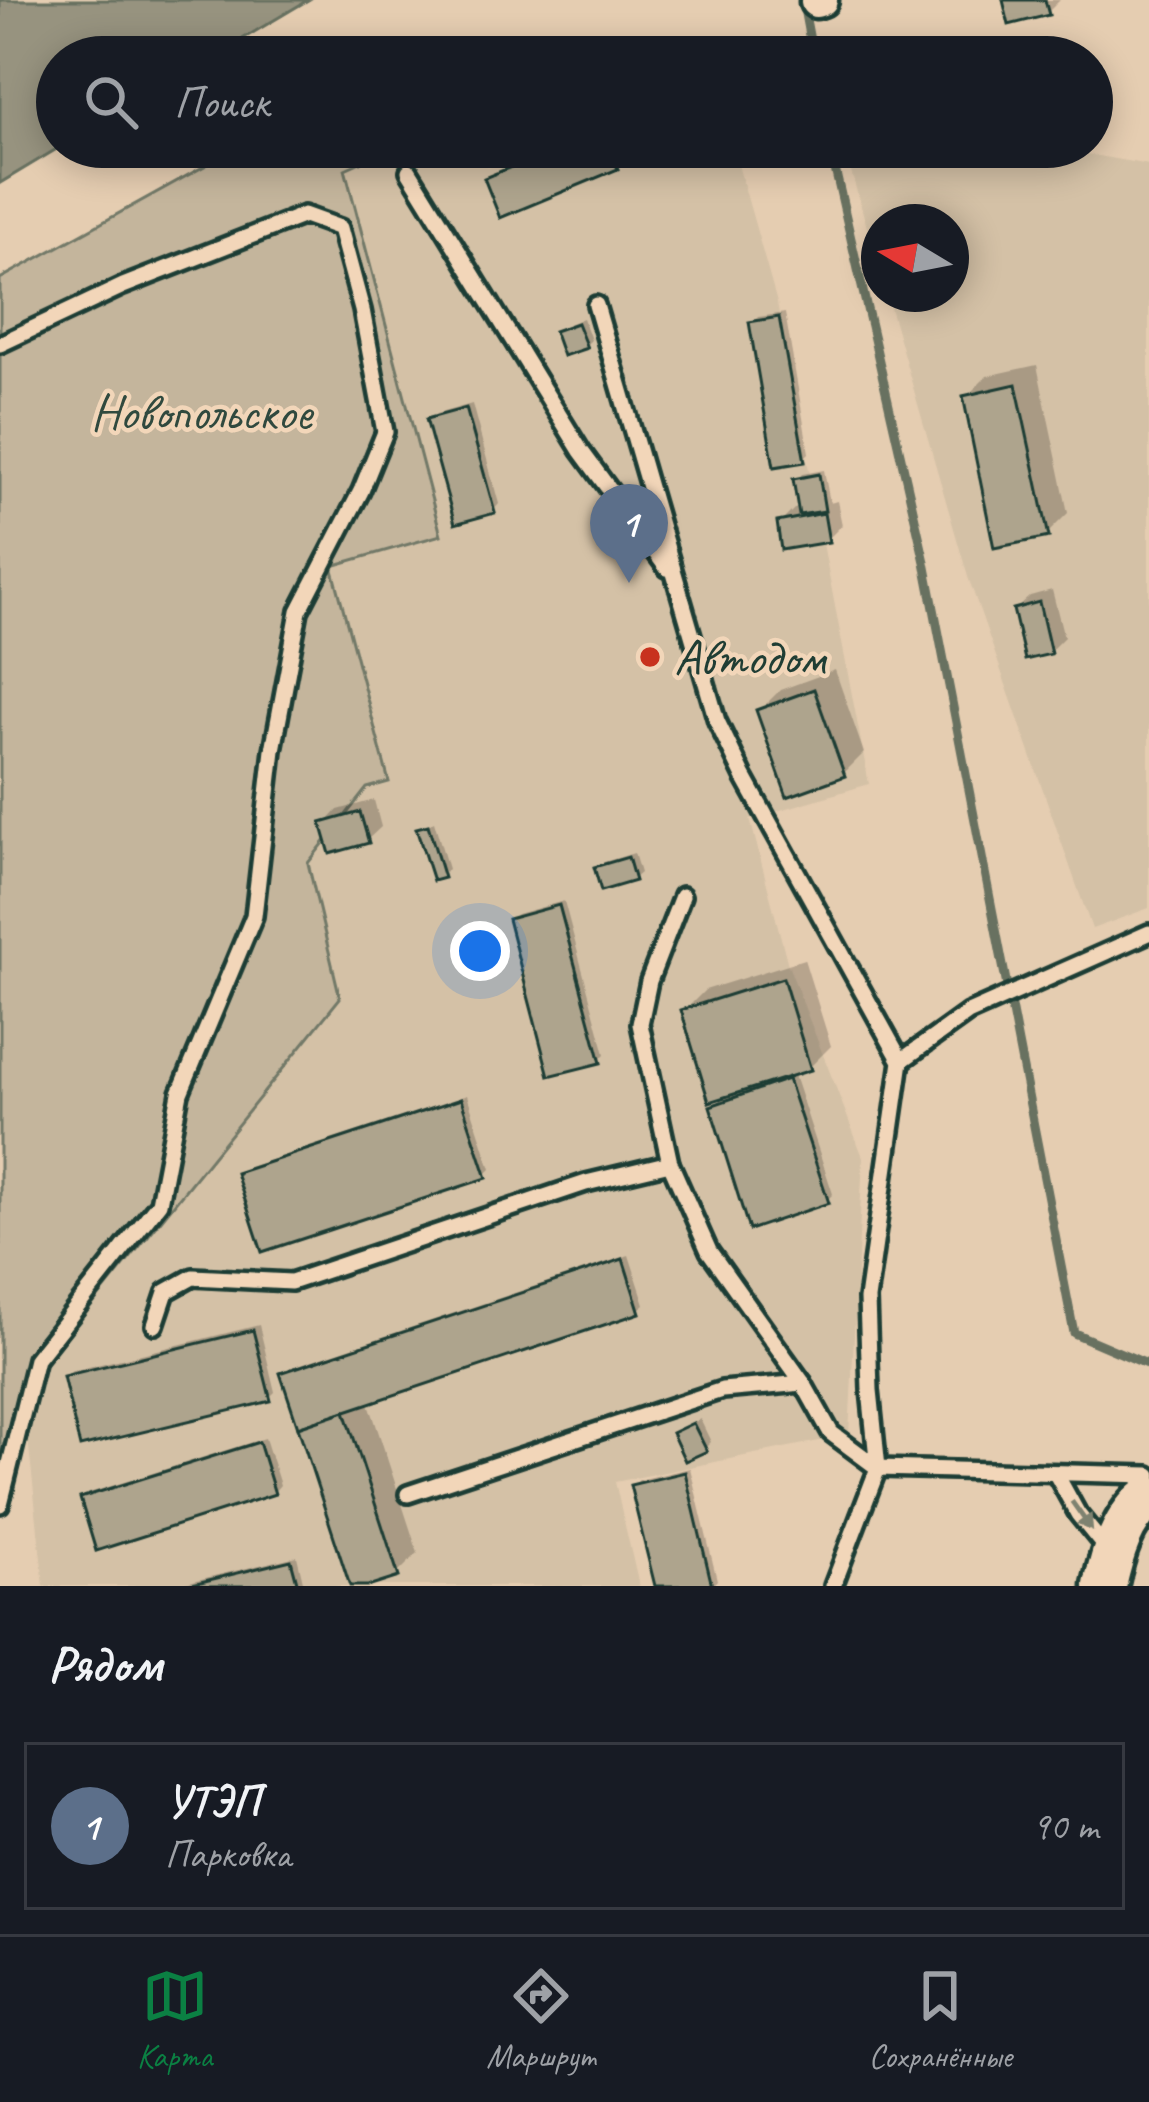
<!DOCTYPE html>
<html lang="ru">
<head>
<meta charset="utf-8">
<style>
  body { margin:0; font-family:Caveat,sans-serif; background:#242831; color:#f1f3f6 }
  .compass { position:absolute; left:861px; top:204px; width:108px; height:108px; border-radius:50%; background:#171b24; box-shadow:0 6px 30px #0003; rotate:280deg }
  .you { position:absolute; left:480px; top:951px; width:42px; height:42px; margin:-30px; border:9px solid #fff; border-radius:50%; background:#1a73e8; box-shadow:0 0 0 18px #1a73e833 }
  .badge { display:grid; place-items:center; width:78px; height:78px; border-radius:50%; background:#0b8043; color:#fff; font-size:39px; font-weight:700 }
  .pin { position:absolute; translate:-50% -99px; filter:drop-shadow(0 3px 6px #0008) }
  .pin::after { content:''; position:absolute; top:63px; width:42px; height:36px; background:inherit; clip-path:polygon(0 0,100% 0,50% 100%) }
  .list { margin:0; padding:0; list-style:none }
  h2 { display:flex; justify-content:space-between; align-items:center; height:156px; margin:0; padding:0 48px; font-size:51px }
  h2 small { font-size:39px; font-weight:400; color:#9ea1a6 }
  .list li { display:grid; grid-template-columns:78px 1fr auto; gap:36px; align-items:center; box-sizing:border-box; height:168px; margin:0 24px 24px; padding:0 24px; border:3px solid #363941; border-radius:0px }
  .list b { display:block; font-size:45px; white-space:nowrap }
  .list p { margin:0; font-size:39px; white-space:nowrap; color:#9ea1a6 }
  .list em { font-size:39px; font-style:normal; color:#9ea1a6 }
  .icon { flex:none; width:66px; height:66px; fill:none; stroke:currentColor; stroke-width:2; stroke-linecap:round; stroke-linejoin:round }
  .map { position:relative; flex:none; width:1149px; height:1586px; overflow:hidden }
  .search { position:absolute; background:#171b24; box-shadow:0 6px 30px #0003; left:36px; right:36px; top:36px; height:132px; display:flex; align-items:center; gap:30px; box-sizing:border-box; padding:0 42px; border-radius:66px; color:#9ea1a6; font-size:45px }
  .sheet { height:348px; background:#171b24 }
  nav { display:flex; justify-content:space-around; align-items:center; box-sizing:border-box; height:168px; border-top:3px solid #363941; background:#171b24; font-size:33px; color:#9ea1a6 }
  nav a { display:grid; justify-items:center; gap:6px }
  nav .on { color:#0b8043 }
  .map>svg:first-child { display:block }
</style>
</head>
<body>
<div class="map">
<svg width="1149" height="1586" viewBox="0 0 1149 1586">
  <rect width="100%" height="100%" fill="#e5cdb1"/>
  <filter id="ink" filterUnits="userSpaceOnUse"><feTurbulence type="fractalNoise" baseFrequency=".00833" numOctaves="2"/><feDisplacementMap in="SourceGraphic" scale="24" xChannelSelector="R" yChannelSelector="G"/><feConvolveMatrix kernelMatrix="1 2 1 2 8 2 1 2 1" color-interpolation-filters="sRGB"/></filter>
  <g filter="url(#ink)">
    <g fill="#d4c1a6">
      <polygon points="394,147 473,147 488,167 544,147 733,147 777,303 869,784 750,819 788,965 863,1157 849,1435 615,1482 639,1586 44,1586 23,1391 340,998 295,810 389,781 331,566 441,535 345,169"/>
      <polygon points="844,147 1047,147 1149,165 1149,908 1092,929 968,577 886,294 951,294 951,222 879,222 879,269"/>
    </g>
    <polygon fill="#c4b59c" stroke="#727968" stroke-width="3" points="239,147 394,147 345,169 441,535 332,566 389,782 367,788 308,863 340,998 23,1391 0,1470 0,279"/>
    <polygon fill="#97937f" stroke="#677161" stroke-width="3" points="0,0 308,0 212,57 57,57 57,147 60,147 0,183"/>
    <g fill="#0003">
      <polygon points="1006,0 1060,0 1048,12"/>
      <polygon points="557,147 617,147 623,160 617,167 488,179 494,173"/>
      <polygon points="629,147 657,147 633,156"/>
      <polygon points="785,313 809,453 803,459 752,323 758,317"/>
      <polygon points="583,318 591,340 585,346 558,332 564,326"/>
      <polygon points="1037,365 1068,513 1047,534 966,397 987,376"/>
      <polygon points="472,404 499,504 493,511 430,420 436,414"/>
      <polygon points="824,470 830,503 837,501 842,525 828,539 780,523 794,509 801,508 796,480 802,474"/>
      <polygon points="1052,590 1064,637 1050,651 1016,609 1030,596"/>
      <polygon points="835,670 864,753 843,774 759,711 780,690"/>
      <polygon points="374,800 381,827 367,840 325,824 338,810"/>
      <polygon points="434,821 448,869 442,875 420,829"/>
      <polygon points="634,853 640,873 633,879 598,868 604,862"/>
      <polygon points="564,901 605,1054 599,1060 511,920 517,914"/>
      <polygon points="804,959 831,1046 810,1067 793,1072 833,1194 827,1200 713,1107 728,1093 684,1011 705,990"/>
      <polygon points="467,1095 491,1169 485,1175 240,1174 246,1168"/>
      <polygon points="629,1255 645,1304 638,1310 368,1400 418,1553 397,1574 362,1586 353,1586 283,1374 289,1368"/>
      <polygon points="259,1325 275,1392 269,1398 66,1377 72,1371"/>
      <polygon points="700,1419 711,1442 705,1448 675,1434"/>
      <polygon points="265,1438 280,1485 274,1492 83,1499 89,1493"/>
      <polygon points="690,1468 717,1580 712,1586 658,1586 633,1486 639,1480"/>
      <polygon points="297,1556 304,1586 172,1586"/>
    </g>
    <g fill="none" stroke-linecap="round" stroke-linejoin="round">
      <g stroke="#677161" stroke-width="9">
        <polyline points="803,3 813,57"/>
        <polyline points="830,147 925,562 1074,1333 1149,1365"/>
      </g>
    </g>
    <g fill="#aea48d" stroke="#1f3d34" stroke-width="3">
      <polygon points="1003,0 1045,0 1049,15 1009,25"/>
      <polygon points="560,147 609,147 618,169 500,218 484,178"/>
      <polygon points="779,317 805,462 774,467 749,322"/>
      <polygon points="577,323 587,348 563,356 554,331"/>
      <polygon points="1016,384 1049,537 994,548 963,396"/>
      <polygon points="466,408 495,513 455,524 426,419"/>
      <polygon points="819,474 825,511 799,515 793,479"/>
      <polygon points="824,513 829,542 781,550 777,522"/>
      <polygon points="1039,602 1051,654 1025,660 1013,609"/>
      <polygon points="814,689 845,776 787,797 756,710"/>
      <polygon points="360,812 369,843 330,854 321,823"/>
      <polygon points="428,825 444,878 433,881 416,828"/>
      <polygon points="628,857 635,881 601,891 594,867"/>
      <polygon points="559,905 601,1063 549,1076 508,919"/>
      <polygon points="783,978 811,1070 709,1102 681,1010"/>
      <polygon points="788,1079 829,1203 749,1230 710,1106"/>
      <polygon points="461,1099 487,1178 262,1252 236,1173"/>
      <polygon points="623,1259 640,1313 298,1427 280,1373"/>
      <polygon points="253,1330 271,1401 80,1447 63,1376"/>
      <polygon points="345,1411 399,1577 371,1586 350,1586 298,1427"/>
      <polygon points="693,1423 707,1451 685,1461 672,1433"/>
      <polygon points="259,1442 275,1494 96,1551 80,1498"/>
      <polygon points="685,1472 712,1586 655,1586 630,1485"/>
      <polygon points="291,1560 298,1586 184,1586"/>
    </g>
    <g fill="none" stroke-linecap="round" stroke-linejoin="round">
      <defs>
        <g id="lane">
          <polyline points="409,171 581,451 667,568"/>
          <polyline points="596,305 717,721 744,777 901,1061 867,1299 870,1390 878,1468 833,1586"/>
          <polyline points="0,344 123,286 304,215 340,228 362,310 385,432 361,491 299,611 273,750 254,916 180,1093 159,1203 36,1359 0,1504"/>
          <polyline points="682,896 649,981 640,1024 670,1163 709,1251 803,1383 831,1433 878,1468 1149,1475"/>
          <polyline points="901,1061 968,1013 1149,933"/>
          <polyline points="155,1325 166,1292 193,1277 291,1282 586,1183 670,1163"/>
          <polyline points="1056,1474 1078,1514 1108,1551"/>
          <polyline points="408,1494 722,1390 803,1383"/>
        </g>
        <polyline id="street" points="816,2 822,0"/>
        <path id="secondary" d="M1105,1586C1112,1554 1122,1518 1149,1497"/>
      </defs>
      <use href="#lane" stroke="#1f3d34" stroke-width="24"/>
      <use href="#street" stroke="#1f3d34" stroke-width="39"/>
      <use href="#secondary" stroke="#1f3d34" stroke-width="51"/>
      <use href="#lane" stroke="#f2d6b9" stroke-width="15"/>
      <use href="#street" stroke="#f2d6b9" stroke-width="30"/>
      <use href="#secondary" stroke="#f2d6b9" stroke-width="42"/>
    </g>
    <defs><path id="oneway-solid" d="M-6-.8H1V-3.2L6.5 0L1 3.2V.8H-6Z" transform="scale(3)"/></defs>
    <use fill="#7e8270" href="#oneway-solid" transform="translate(1082 1516) rotate(55)"/>
  </g>
  <circle fill="#c8321e" stroke="#f2d6b9" stroke-width="4.5" cx="650" cy="657" r="12"/>
  <g text-anchor="middle" dominant-baseline="central" stroke-width="9" stroke-linejoin="round" paint-order="stroke">
    <g font-size="51" fill="#30493e" stroke="#f2d6b9">
      <text x="201" y="412">Новопольское</text>
    </g>
    <g font-size="51" fill="#1f3d34" stroke="#f2d6b9" text-anchor="start">
      <text x="674" y="657">Автодом</text>
    </g>
  </g>
</svg>
<svg class="compass" viewBox="-18 -18 36 36"><path d="M0-13l5 13h-10z" fill="#e53935"/><path d="M0 13l5-13h-10z" fill="#9ea1a6"/></svg>
<div class="you"></div>
<div class="pin badge" style="left:629px;top:583px;background:#5c6f8a">1</div>
<div class="search"><svg class="icon" aria-label="search" viewBox="0 0 24 24"><circle cx="10" cy="10" r="6"/><path d="M15 15l6 6"/></svg>Поиск</div>
</div>
<section class="sheet">
<h2>Рядом<small></small></h2>
<ul class="list">
<li><span class="badge" style="background:#5c6f8a">1</span><div><b>УТЭП</b><p>Парковка</p></div><em>90 m</em></li>
</ul>
</section>
<nav>
<a class="on"><svg class="icon" aria-label="map" viewBox="0 0 24 24"><path d="M3 6l6-2 6 2 6-2v14l-6 2-6-2-6 2zM9 4v14M15 6v14"/></svg>Карта</a>
<a><svg class="icon" aria-label="directions" viewBox="0 0 24 24"><path d="M12 3l9 9-9 9-9-9zM9 14v-3h6M13 9l2 2-2 2"/></svg>Маршрут</a>
<a><svg class="icon" aria-label="saved" viewBox="0 0 24 24"><path d="M7 4h10v16l-5-4-5 4z"/></svg>Сохранённые</a>
</nav>
</body>
</html>
